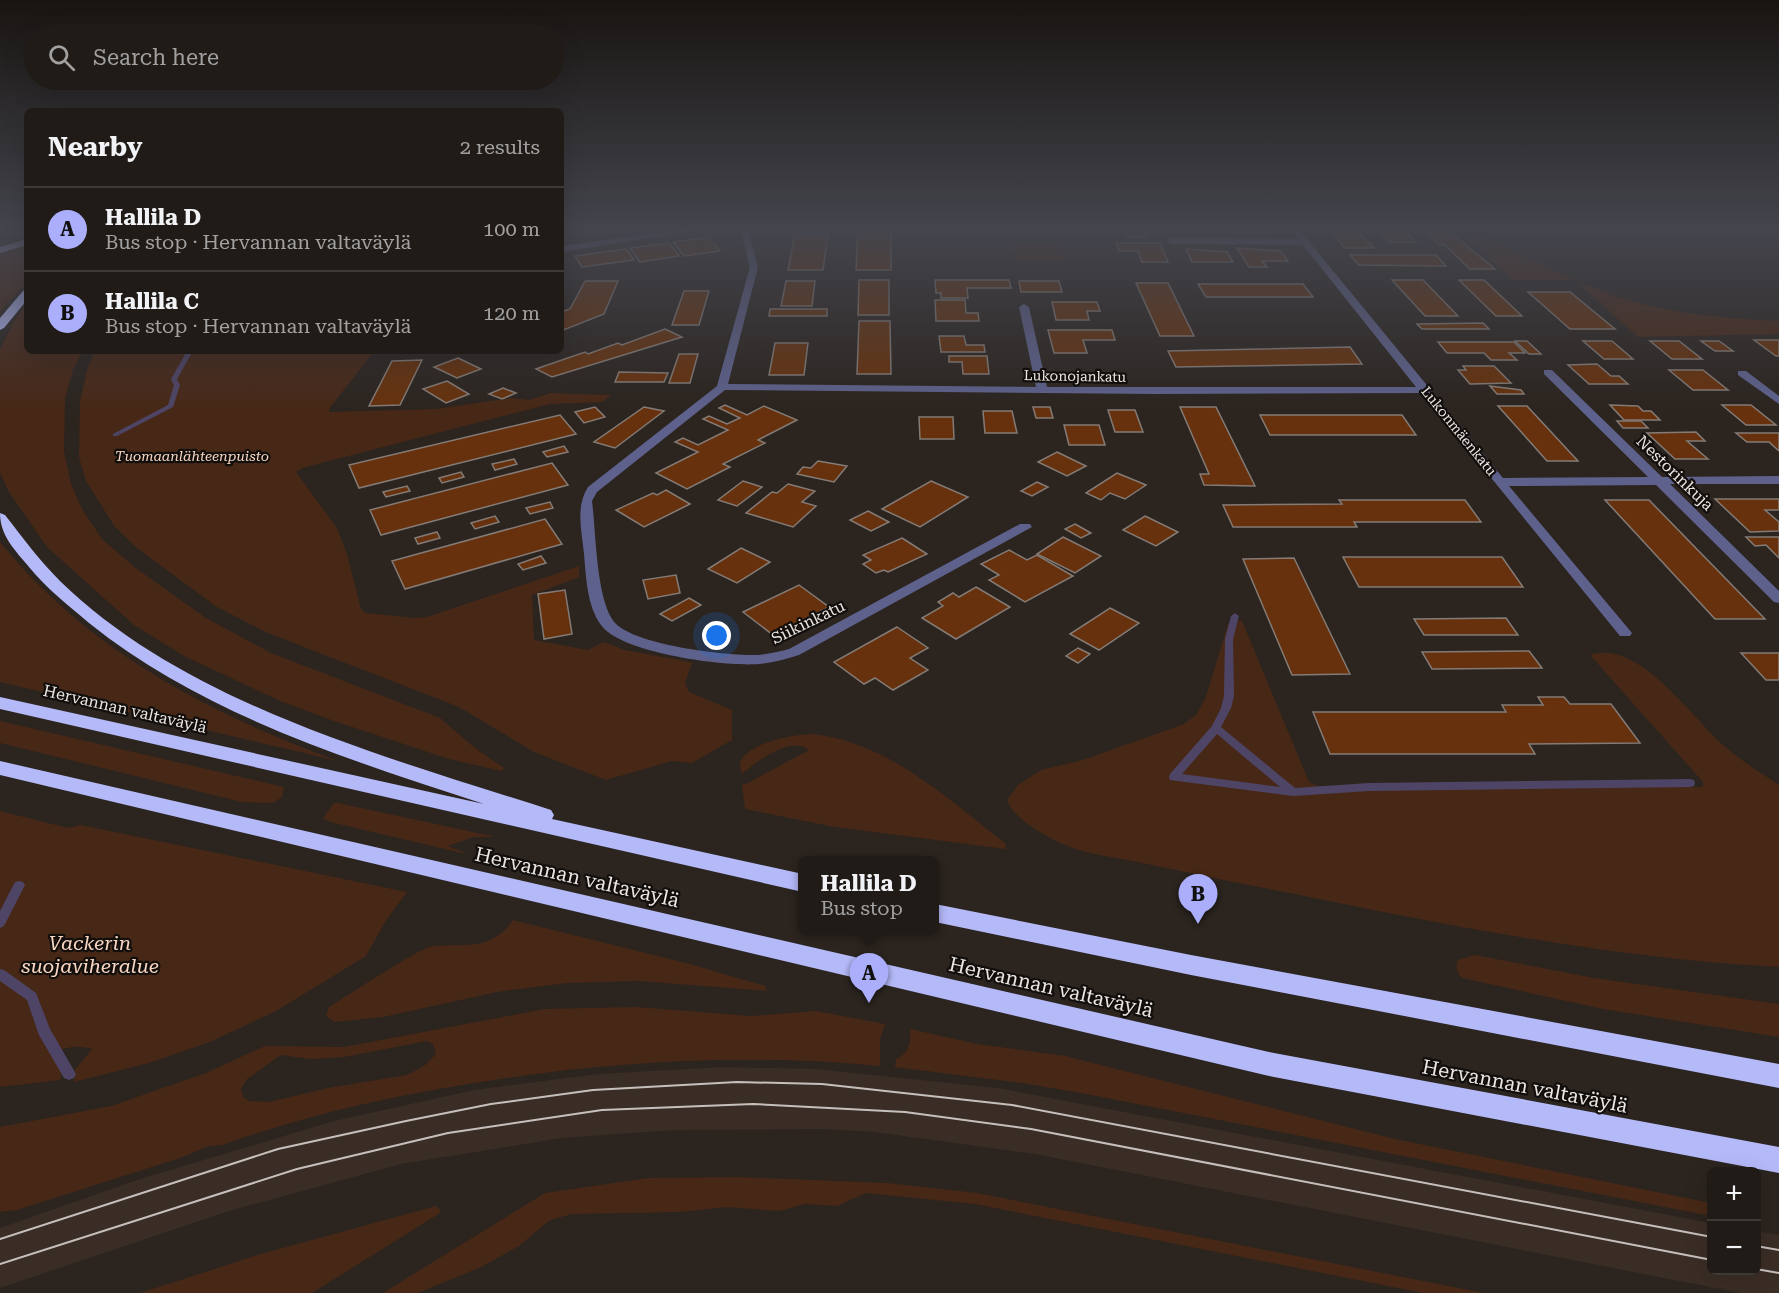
<!DOCTYPE html>
<html lang="en">
<head>
<meta charset="utf-8">
<style>
  body { margin:0; font-family:"Roboto Serif",serif; background:#282420; color:#f1f3f6 }
  .controls { position:absolute; right:18px; bottom:18px; display:grid; overflow:hidden; border-radius:9px; box-shadow:0 6px 24px #0002 }
  .controls button { width:54px; height:54px; display:grid; place-items:center; padding:0; border:0; border-bottom:2px solid #3d3936; background:#201b17; color:#f1f3f6; font:30px sans-serif }
  .you { position:absolute; left:717px; top:636px; width:21px; height:21px; margin:-15px; border:4px solid #fff; border-radius:50%; background:#1a73e8; box-shadow:0 0 0 9px #1a73e833 }
  .badge { display:grid; place-items:center; width:39px; height:39px; border-radius:50%; background:#abaffb; color:#111; font-size:20px; font-weight:700 }
  .pin { position:absolute; translate:-50% -50px; filter:drop-shadow(0 2px 3px #0008) }
  .pin::after { content:''; position:absolute; top:32px; width:21px; height:18px; background:inherit; clip-path:polygon(0 0,100% 0,50% 100%) }
  .popup { position:absolute; left:798px; top:856px; width:141px; height:78px; box-sizing:border-box; display:grid; place-content:center; border-radius:9px; background:#201b17; filter:drop-shadow(0 2px 4px #0005); font-size:20px; white-space:nowrap; color:#a2a1a1 }
  .popup b { font-size:22px; color:#f1f3f6 }
  .popup::after { content:''; position:absolute; left:50%; top:100%; margin-left:-12px; border:12px solid transparent; border-top-color:#201b17 }
  .list { margin:0; padding:0; list-style:none }
  h2 { display:flex; justify-content:space-between; align-items:center; height:78px; margin:0; padding:0 24px; font-size:26px }
  h2 small { font-size:20px; font-weight:400; color:#a2a1a1 }
  .list li { display:grid; grid-template-columns:39px 1fr auto; gap:18px; align-items:center; box-sizing:border-box; height:84px; padding:0 24px; border-top:2px solid #3d3936 }
  .list b { display:block; font-size:22px; white-space:nowrap }
  .list p { margin:0; font-size:20px; white-space:nowrap; color:#a2a1a1 }
  .list em { font-size:20px; font-style:normal; color:#a2a1a1 }
  .icon { flex:none; width:33px; height:33px; fill:none; stroke:currentColor; stroke-width:2; stroke-linecap:round; stroke-linejoin:round }
  .map { position:relative; flex:none; width:1779px; height:1293px; overflow:hidden }
  .search { position:absolute; background:#201b17; box-shadow:0 6px 24px #0002; left:24px; top:24px; width:540px; height:66px; display:flex; align-items:center; gap:15px; box-sizing:border-box; padding:0 21px; border-radius:33px; color:#a2a1a1; font-size:22px }
  .panel { position:absolute; background:#201b17; box-shadow:0 6px 24px #0002; left:24px; top:108px; width:540px; height:246px; border-radius:9px }
  .map>svg:first-child { display:block }
</style>
</head>
<body>
<div class="map">
<svg width="1779" height="1293" viewBox="0 0 1779 1293">
  <rect width="100%" height="100%" fill="#2b241f"/>
  <polygon fill="#3a2d25" points="723,1067 815,1069 998,1088 1711,1223 1712,1270 1756,1270 1757,1231 1779,1235 1779,1293 1740,1293 1035,1154 874,1132 824,1129 675,1130 563,1138 401,1164 229,1211 0,1288 0,1228 140,1179 334,1121 474,1090 598,1074"/>
  <g fill="#472817" fill-rule="evenodd">
    <path d="M1455,228H1467C1519,253 1570,282 1625,299C1675,314 1727,319 1779,321V334L1638,337L1575,280H1513Z"/>
    <polygon points="1012,242 1059,242 1065,260 1017,260"/>
    <polygon points="27,244 27,282 0,311 0,253"/>
    <polygon points="27,303 27,351 83,351 73,369 65,398 64,451 71,484 82,509 102,539 137,569 206,618 271,653 440,718 475,748 504,768 501,771 449,759 331,720 280,701 184,656 134,625 47,547 9,492 0,473 0,350 13,323"/>
    <polygon points="95,351 374,351 329,409 329,412 436,409 512,398 529,400 551,393 611,395 602,402 550,404 302,468 296,472 337,528 347,554 361,609 365,613 415,618 427,617 579,566 579,577 532,595 534,640 588,650 604,642 625,650 690,662 692,663 685,683 689,692 732,710 732,740 692,763 672,761 606,780 534,752 459,707 268,633 217,607 137,548 115,527 86,481 79,457 80,401 88,367"/>
    <path d="M0,542C87,650 210,714 338,761L0,682Z"/>
    <path d="M1232,620L1242,621L1309,782L1317,786L1703,787V782L1590,655C1638,639 1690,715 1722,744C1740,760 1759,772 1779,785V967C1612,958 1449,926 1285,892C1237,883 1190,873 1142,863C1121,858 1097,856 1076,849C1055,842 1014,821 1007,800L1018,785L1041,770L1083,760L1184,724L1197,714L1206,697L1228,624Z"/>
    <polygon points="0,721 284,787 282,797 273,803 242,802 0,743"/>
    <path d="M813,734C890,743 946,798 1005,843L1006,849L835,827L745,809L742,784H746L809,750C791,735 756,762 742,774C741,770 739,764 741,760C751,742 795,734 813,734Z"/>
    <polygon points="334,803 338,803 496,837 473,837 448,846 468,854 462,853 330,822 323,818"/>
    <path d="M0,811L68,828L81,825L95,828L407,892L385,922L366,956L276,1011L210,1042L149,1063L74,1082L75,1070L92,1049C78,1045 67,1046 54,1053V1058L63,1070L60,1080L0,1087Z"/>
    <path d="M513,920L690,964L765,986L767,991L640,981L567,983L497,992L383,1017L334,1022L326,1016L329,1007C346,997 420,947 433,946C466,943 490,952 513,920Z"/>
    <path d="M1475,955L1594,978L1779,1004V1037L1603,1009L1462,978C1457,972 1455,967 1458,960Z"/>
    <path d="M636,1007L751,1016L816,1011L885,1024L880,1039V1066C743,1053 610,1061 474,1083C389,1097 304,1115 223,1145L209,1146L180,1158L17,1210L0,1212V1127L111,1106L206,1073L265,1046L344,1047L545,1009ZM427,1041L433,1044L436,1054L424,1066L407,1075L328,1088L269,1102L249,1101L243,1097L241,1089L247,1079L281,1055L311,1059L344,1057Z"/>
    <path d="M910,1029L977,1044L1065,1056L1395,1139L1711,1203V1216L1086,1094L1023,1083L895,1067L896,1059C910,1052 911,1042 910,1029Z"/>
    <polygon points="738,1177 887,1183 977,1193 1484,1293 1423,1293 975,1204 866,1193 837,1206 805,1204 779,1211 727,1207 680,1212 572,1214 550,1220 519,1246 481,1267 418,1293 383,1293 545,1193 648,1178"/>
    <polygon points="436,1206 441,1211 437,1215 312,1293 140,1293 261,1254"/>
  </g>
  <g fill="none" stroke-linecap="round" stroke-linejoin="round">
    <g fill="#4e4566" fill-rule="evenodd">
      <polygon points="187,351 193,351 177,379 180,385 173,407 117,436 113,436 113,434 168,405 174,385 171,379"/>
      <path d="M1235,613L1239,616L1233,639L1234,696L1231,708L1221,727L1295,788L1369,783L1690,779L1694,780L1695,783L1694,786L1690,787L1369,791L1293,796L1170,780L1169,777L1170,774L1212,726L1221,708L1224,696L1225,639L1231,616ZM1217,734L1280,787L1182,774Z"/>
      <polygon points="19,881 23,882 25,885 4,926 0,928 0,911 15,882"/>
      <polygon points="0,969 4,970 36,993 50,1029 76,1074 74,1078 69,1080 64,1078 39,1035 27,1000 0,981"/>
    </g>
  </g>
  <g fill="#66310c" stroke="#847b76" stroke-width="1.5">
    <polygon points="858,228 891,228 891,270 856,270"/>
    <polygon points="1109,228 1143,228 1147,237 1127,237 1124,230 1110,230"/>
    <polygon points="1228,228 1267,228 1271,233 1231,233"/>
    <polygon points="1327,228 1354,228 1374,248 1345,248"/>
    <polygon points="1375,228 1402,228 1416,242 1389,242"/>
    <polygon points="1425,232 1450,232 1495,269 1470,269 1445,245 1439,245"/>
    <polygon points="795,234 828,234 823,270 788,270"/>
    <polygon points="708,237 720,251 684,256 673,242"/>
    <polygon points="669,243 679,256 640,262 630,248"/>
    <polygon points="1116,243 1160,243 1168,262 1142,262 1138,251 1119,251"/>
    <polygon points="1237,248 1281,251 1288,261 1262,261 1267,267 1249,267"/>
    <polygon points="626,249 634,260 582,267 575,256"/>
    <polygon points="1186,249 1227,252 1233,262 1192,262"/>
    <polygon points="1350,255 1436,255 1446,266 1359,265"/>
    <polygon points="859,280 889,280 889,315 858,315"/>
    <polygon points="935,280 1009,280 1011,288 967,288 968,298 941,298 941,293 936,293"/>
    <polygon points="1392,280 1423,280 1458,316 1425,316"/>
    <polygon points="1459,280 1484,280 1522,316 1496,316"/>
    <polygon points="585,281 618,281 604,314 561,331 561,312 570,309"/>
    <polygon points="786,281 815,281 812,306 781,306"/>
    <polygon points="1019,281 1059,281 1062,292 1021,292"/>
    <polygon points="1136,283 1168,283 1194,336 1160,336"/>
    <polygon points="1198,284 1303,284 1313,297 1206,297"/>
    <polygon points="684,291 709,291 699,325 672,325"/>
    <polygon points="1528,292 1570,292 1615,329 1570,329"/>
    <polygon points="935,300 965,300 966,313 978,313 979,321 936,321"/>
    <polygon points="1052,302 1097,302 1100,311 1087,311 1089,320 1056,320"/>
    <polygon points="770,309 827,309 827,316 769,316"/>
    <polygon points="859,321 890,321 891,374 857,374"/>
    <polygon points="1483,323 1489,329 1422,329 1417,324"/>
    <polygon points="665,329 682,337 552,377 536,369 585,352 588,354 618,343 622,345"/>
    <polygon points="1048,330 1112,330 1115,340 1083,340 1087,353 1054,353"/>
    <polygon points="939,336 964,336 966,345 984,345 985,352 941,352"/>
    <polygon points="1754,340 1779,340 1779,356 1776,356"/>
    <polygon points="1515,341 1527,341 1541,354 1529,354"/>
    <polygon points="1583,341 1612,341 1633,359 1604,359"/>
    <polygon points="1650,341 1679,341 1702,359 1672,359"/>
    <polygon points="1701,341 1719,341 1733,351 1715,351"/>
    <polygon points="1438,342 1514,342 1525,353 1509,353 1517,360 1491,360 1484,353 1447,353"/>
    <polygon points="775,343 808,343 804,375 769,375"/>
    <polygon points="1350,347 1362,364 1176,367 1168,351"/>
    <polygon points="679,354 698,354 690,383 669,383"/>
    <polygon points="949,356 987,356 989,374 963,374 962,362 949,362"/>
    <polygon points="458,358 481,369 457,378 434,367"/>
    <polygon points="422,360 400,405 369,406 392,361"/>
    <polygon points="1597,364 1611,376 1619,376 1628,384 1589,384 1568,365"/>
    <polygon points="1463,366 1494,366 1511,383 1470,384 1458,370 1466,370"/>
    <polygon points="1669,370 1703,370 1728,390 1693,390"/>
    <polygon points="619,372 668,373 664,382 615,382"/>
    <polygon points="447,381 469,394 446,403 423,389"/>
    <polygon points="1490,386 1521,390 1524,394 1497,394"/>
    <polygon points="503,388 516,393 502,399 489,394"/>
    <polygon points="725,405 747,415 764,406 797,420 758,440 765,443 723,464 730,467 687,489 656,473 698,452 675,442 683,438 698,445 728,430 703,419 709,416 727,424 740,418 719,408"/>
    <polygon points="1610,405 1638,406 1643,411 1651,411 1660,420 1624,420"/>
    <polygon points="1722,405 1751,405 1776,425 1746,425"/>
    <polygon points="1498,406 1527,406 1578,461 1547,461"/>
    <polygon points="595,407 605,417 584,423 575,412"/>
    <polygon points="644,407 664,411 615,448 594,442"/>
    <polygon points="1033,407 1050,407 1053,418 1036,418"/>
    <polygon points="1180,407 1216,407 1255,486 1204,485 1200,474 1209,474"/>
    <polygon points="1108,410 1135,410 1143,432 1115,432"/>
    <polygon points="983,411 1012,411 1017,433 985,433"/>
    <polygon points="560,415 576,434 359,488 349,465"/>
    <polygon points="1260,415 1402,415 1416,435 1270,435"/>
    <polygon points="919,417 953,417 954,439 920,439"/>
    <polygon points="1617,421 1641,421 1648,428 1623,428"/>
    <polygon points="1064,425 1099,425 1105,445 1069,445"/>
    <polygon points="1696,432 1705,441 1687,441 1708,459 1675,459 1647,433"/>
    <polygon points="1736,433 1779,433 1779,451 1769,442 1747,442"/>
    <polygon points="564,446 568,452 547,457 543,452"/>
    <polygon points="1057,452 1086,466 1067,476 1038,462"/>
    <polygon points="514,459 517,464 495,470 492,464"/>
    <polygon points="818,461 847,466 834,482 797,474 803,467 811,468"/>
    <polygon points="552,463 568,485 381,535 370,510"/>
    <polygon points="461,472 464,477 442,483 439,478"/>
    <polygon points="1117,473 1146,485 1125,499 1110,493 1101,500 1086,493"/>
    <polygon points="743,481 762,487 737,506 718,500"/>
    <polygon points="931,481 968,497 920,527 882,509"/>
    <polygon points="1037,482 1048,487 1032,496 1021,491"/>
    <polygon points="788,484 815,491 802,502 816,506 793,527 746,513 772,492 777,493"/>
    <polygon points="407,486 410,491 386,497 383,492"/>
    <polygon points="666,490 690,504 644,527 616,510 653,493 657,495"/>
    <polygon points="1715,499 1779,499 1779,510 1765,510 1779,522 1779,531 1750,532"/>
    <polygon points="1339,500 1465,500 1481,522 1354,522 1357,527 1233,527 1223,505 1342,504"/>
    <polygon points="1605,500 1649,500 1765,619 1715,619"/>
    <polygon points="550,502 553,508 530,514 526,508"/>
    <polygon points="868,511 889,522 871,531 850,520"/>
    <polygon points="495,516 499,522 475,529 471,523"/>
    <polygon points="1145,516 1178,532 1156,546 1123,530"/>
    <polygon points="545,519 562,544 405,589 392,561"/>
    <polygon points="1075,524 1091,533 1081,538 1065,529"/>
    <polygon points="437,532 440,538 418,544 415,538"/>
    <polygon points="1063,537 1101,556 1075,573 1037,554"/>
    <polygon points="1746,537 1779,537 1779,558 1766,545 1755,546"/>
    <polygon points="902,538 927,554 888,572 884,570 876,573 863,564 871,560 863,555"/>
    <polygon points="741,548 770,562 737,583 708,569"/>
    <polygon points="1009,550 1027,560 1037,555 1073,576 1025,602 989,580 999,575 981,564"/>
    <polygon points="541,556 546,563 523,570 518,564"/>
    <polygon points="1343,557 1502,557 1523,587 1359,587"/>
    <polygon points="1294,558 1350,674 1292,675 1243,559"/>
    <polygon points="676,575 680,593 648,599 643,580"/>
    <polygon points="799,585 829,607 773,635 743,612"/>
    <polygon points="976,587 1010,607 956,639 922,618 943,606 938,602 953,593 959,597"/>
    <polygon points="565,590 572,634 544,639 538,594"/>
    <polygon points="689,598 701,605 672,621 660,614"/>
    <polygon points="1110,608 1139,623 1099,650 1070,634"/>
    <polygon points="1506,618 1518,635 1424,635 1414,619"/>
    <polygon points="897,627 928,648 910,658 928,670 893,690 875,678 864,684 834,662"/>
    <polygon points="1078,648 1090,654 1078,663 1066,656"/>
    <polygon points="1529,651 1542,668 1432,669 1422,652"/>
    <polygon points="1741,653 1779,653 1779,680 1766,680"/>
    <polygon points="1538,697 1564,697 1570,704 1611,704 1640,743 1529,744 1535,754 1330,754 1313,712 1506,712 1502,705 1543,705"/>
  </g>
  <g fill="none" stroke-linecap="round" stroke-linejoin="round">
    <g fill="#5e618b" fill-rule="evenodd">
      <polygon points="695,228 713,228 561,252 561,246"/>
      <path d="M740,228H748L758,267L728,384L1036,387L1019,307L1024,304L1029,307L1047,387H1416L1303,245L1171,244L1167,241L1171,238L1299,239L1290,228H1298L1503,478L1648,477L1544,374V370H1552L1662,477L1779,476V484H1670L1779,591V603L1774,602L1656,485L1509,486L1632,633L1630,636H1620L1422,393L1156,394L725,390L597,492L592,501C596,532 596,593 612,619C627,645 728,656 757,655C768,654 778,652 789,649L1020,524H1030L1032,527L799,655C786,659 773,663 759,664C726,667 620,653 601,625C587,606 586,577 584,554C582,532 575,507 588,487L717,386L750,267Z"/>
      <polygon points="1738,371 1746,371 1779,396 1779,404 1738,375"/>
    </g>
    <g fill="#b4b9f8" fill-rule="evenodd">
      <polygon points="0,228 9,228 0,232"/>
      <polygon points="27,239 27,245 0,253 0,247"/>
      <polygon points="27,290 27,300 4,328 0,330 0,318 23,291"/>
      <path d="M0,513L5,515C23,538 40,561 60,581C186,704 387,757 551,810L554,815L552,819L803,874V892L0,709V697L484,804C347,759 204,715 89,623C68,605 47,589 29,567C15,550 0,536 0,513Z"/>
      <polygon points="0,761 1269,1052 1779,1147 1779,1173 1269,1076 0,775"/>
      <polygon points="935,904 1191,955 1779,1064 1779,1088 1191,975 935,922"/>
    </g>
    <g stroke="#c6c0bd" stroke-width="2">
      <polyline points="0,1239 278,1149 406,1121 491,1104 593,1090 737,1082 822,1084 1012,1105 1712,1237"/>
      <polyline points="1756,1246 1779,1250"/>
      <polyline points="0,1264 297,1169 448,1133 602,1110 753,1104 905,1112 1031,1129 1712,1260"/>
      <polyline points="1756,1269 1779,1273"/>
    </g>
  </g>
  <linearGradient id="sky" x2="0" y2="1"><stop stop-color="#181411"/><stop offset="0.56" stop-color="#44454d"/><stop offset="1" stop-color="#44454d" stop-opacity="0"/></linearGradient>
  <rect width="1779" height="409" fill="url(#sky)"/>
  <g text-anchor="middle" dominant-baseline="central" stroke-width="4.5" stroke-linejoin="round" paint-order="stroke">
    <g font-size="14" fill="#ebe5e3" stroke="#110e0c">
      <text transform="translate(1075 376) rotate(1)">Lukonojankatu</text>
      <text transform="translate(1459 431) rotate(51)">Lukonmäenkatu</text>
    </g>
    <g font-size="14" font-style="italic" fill="#f9d6c2" stroke="#110e0c">
      <text x="192" y="456">Tuomaanlähteenpuisto</text>
    </g>
    <g font-size="16" fill="#ebe5e3" stroke="#110e0c">
      <text transform="translate(1675 473) rotate(44)">Nestorinkuja</text>
      <text transform="translate(808 622) rotate(-26)">Siikinkatu</text>
      <text transform="translate(125 709) rotate(13)">Hervannan valtaväylä</text>
    </g>
    <g font-size="20" fill="#ebe5e3" stroke="#110e0c">
      <text transform="translate(577 877) rotate(13)">Hervannan valtaväylä</text>
      <text transform="translate(1051 987) rotate(13)">Hervannan valtaväylä</text>
      <text transform="translate(1525 1086) rotate(11)">Hervannan valtaväylä</text>
    </g>
    <g font-size="20" font-style="italic" fill="#f9d6c2" stroke="#110e0c">
      <text x="90" y="943">Vackerin<tspan x="90" dy="23">suojaviheralue</tspan></text>
    </g>
  </g>
</svg>
<div class="controls">
<button>+</button>
<button>−</button>
</div>
<div class="you"></div>
<div class="pin badge" style="left:869px;top:1003px">A</div>
<div class="popup"><b>Hallila D</b>Bus stop</div>
<div class="pin badge" style="left:1198px;top:924px">B</div>
<div class="search"><svg class="icon" aria-label="search" viewBox="0 0 24 24"><circle cx="10" cy="10" r="6"/><path d="M15 15l6 6"/></svg>Search here</div>
<section class="panel">
<h2>Nearby<small>2 results</small></h2>
<ul class="list">
<li><span class="badge">A</span><div><b>Hallila D</b><p>Bus stop · Hervannan valtaväylä</p></div><em>100 m</em></li>
<li><span class="badge">B</span><div><b>Hallila C</b><p>Bus stop · Hervannan valtaväylä</p></div><em>120 m</em></li>
</ul>
</section>
</div>
</body>
</html>
